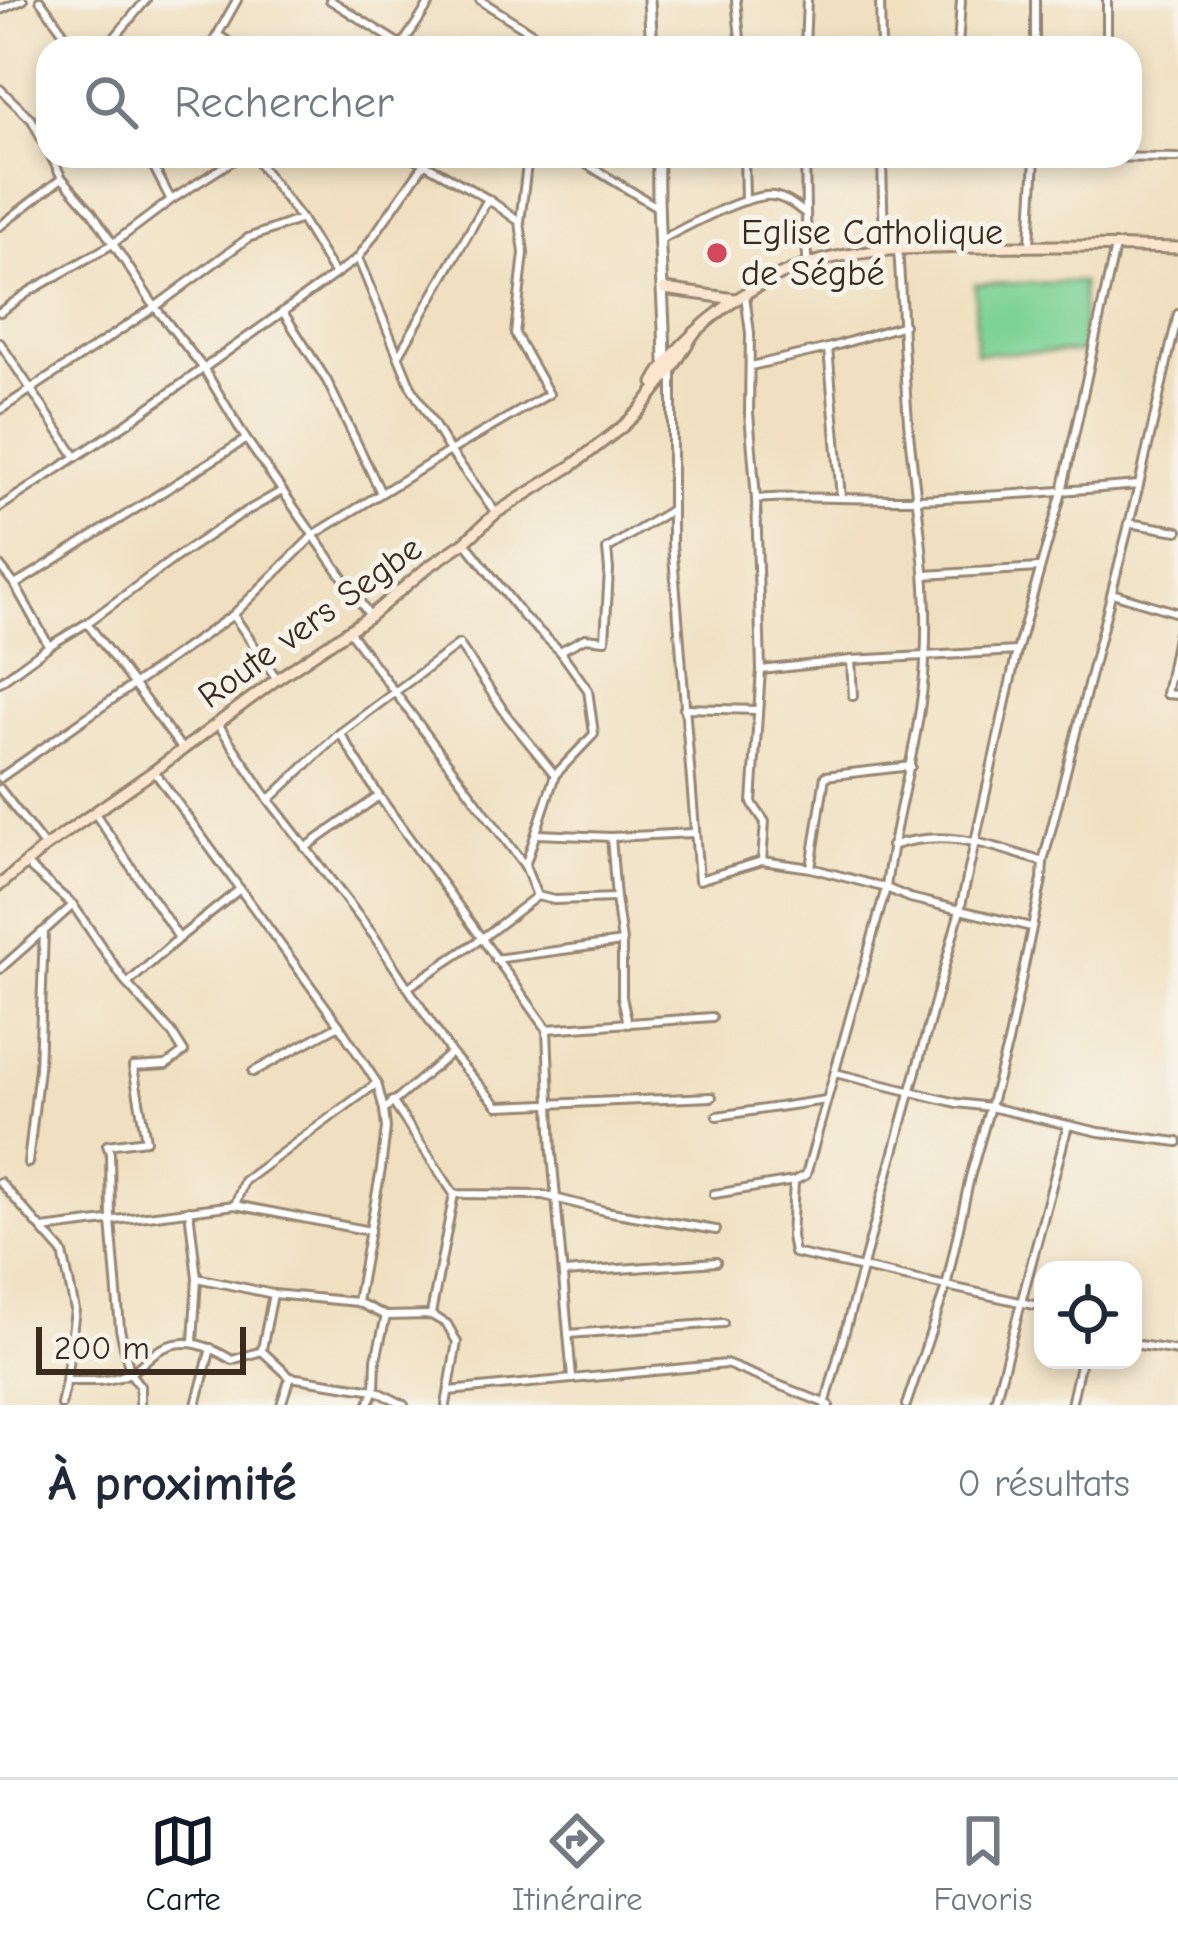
<!DOCTYPE html>
<html lang="fr">
<head>
<meta charset="utf-8">
<style>
  body { margin:0; font-family:"Comic Neue",sans-serif; background:#f6f6f7; color:#1f2937 }
  .controls { position:absolute; right:36px; bottom:36px; display:grid; overflow:hidden; border-radius:24px; box-shadow:0 6px 18px #0003 }
  .controls button { width:108px; height:108px; display:grid; place-items:center; padding:0; border:0; border-bottom:3px solid #e0e1e3; background:#fff; color:#1f2937; font:60px sans-serif }
  .scale { position:absolute; left:36px; bottom:30px; width:210px; box-sizing:border-box; padding-left:12px; border:6px solid #3b2a1e; border-top:0; font-size:33px; line-height:42px; white-space:nowrap; color:#3b2a1e; -webkit-text-stroke:9px #f7f3e8; paint-order:stroke }
  .list { margin:0; padding:0; list-style:none }
  h2 { display:flex; justify-content:space-between; align-items:center; height:156px; margin:0; padding:0 48px; font-size:51px }
  h2 small { font-size:39px; font-weight:400; color:#747a83 }
  .icon { flex:none; width:66px; height:66px; fill:none; stroke:currentColor; stroke-width:2; stroke-linecap:round; stroke-linejoin:round }
  .map { position:relative; flex:none; width:1178px; height:1405px; overflow:hidden }
  .search { position:absolute; background:#fff; box-shadow:0 6px 18px #0003; left:36px; right:36px; top:36px; height:132px; display:flex; align-items:center; gap:30px; box-sizing:border-box; padding:0 42px; border-radius:36px; color:#747a83; font-size:45px }
  .sheet { height:372px; background:#fff }
  nav { display:flex; justify-content:space-around; align-items:center; box-sizing:border-box; height:168px; border-top:3px solid #e0e1e3; background:#fff; font-size:33px; color:#747a83 }
  nav a { display:grid; justify-items:center; gap:6px }
  nav .on { color:#111827 }
  .map>svg:first-child { display:block }
</style>
</head>
<body>
<div class="map">
<svg width="1178" height="1405" viewBox="0 0 1178 1405">
  <rect width="100%" height="100%" fill="#f7f3e8"/>
  <filter id="ink" filterUnits="userSpaceOnUse"><feTurbulence type="fractalNoise" baseFrequency=".00833" numOctaves="2"/><feDisplacementMap in="SourceGraphic" scale="24" xChannelSelector="R" yChannelSelector="G"/><feConvolveMatrix kernelMatrix="1 2 1 2 8 2 1 2 1" color-interpolation-filters="sRGB"/></filter>
  <filter id="wash" filterUnits="userSpaceOnUse"><feTurbulence type="fractalNoise" baseFrequency=".004" numOctaves="4" result="noise"/><feDisplacementMap in="SourceGraphic" scale="48" xChannelSelector="R" yChannelSelector="G"/><feGaussianBlur stdDeviation="2.7" result="paint"/><feColorMatrix in="noise" values="0 0 0 0 0 0 0 0 0 0 0 0 0 0 0 0 0 1.4 0 .05"/><feComposite in="paint" operator="in"/></filter>
  <g filter="url(#wash)">
    <rect width="100%" height="100%" fill="#f0e0c1"/>
    <polygon fill="#7dd295" stroke="#5c7e5a" stroke-width="3" points="1082,282 1083,352 976,353 975,284"/>
  </g>
  <g filter="url(#ink)">
    <g fill="none" stroke-linecap="round" stroke-linejoin="round">
      <defs>
        <g id="minor">
          <polyline points="40,0 75,48"/>
          <polyline points="330,0 406,48"/>
          <polyline points="480,0 556,48"/>
          <polyline points="736,0 741,48"/>
          <polyline points="880,0 881,48"/>
          <polyline points="1107,0 1107,48"/>
          <polyline points="0,10 23,0"/>
          <polyline points="218,35 238,48"/>
          <polyline points="402,45 432,0"/>
          <polyline points="94,48 115,37 146,0"/>
          <polyline points="210,48 237,0"/>
          <polyline points="805,48 807,0"/>
          <polyline points="958,48 961,0"/>
          <polyline points="1035,48 1035,0"/>
          <polyline points="0,89 32,120 48,151"/>
          <polyline points="51,156 62,178 92,212 155,307 204,369 246,439 370,616"/>
          <polyline points="148,156 171,200"/>
          <polyline points="253,156 301,219 334,273"/>
          <polyline points="411,156 488,199 520,222"/>
          <polyline points="573,156 657,207"/>
          <polyline points="744,156 745,201"/>
          <polyline points="805,156 807,263"/>
          <polyline points="882,156 884,250"/>
          <polyline points="983,156 1178,158"/>
          <polyline points="806,158 856,156"/>
          <polyline points="0,226 62,178"/>
          <path d="M658,241C685,228 746,193 773,196C786,198 796,206 806,214"/>
          <polyline points="1030,244 1035,158"/>
          <polyline points="358,258 411,387 450,451 496,513"/>
          <polyline points="745,295 750,333 749,413 756,499 761,670 752,803 765,822 762,861"/>
          <polyline points="0,312 30,291 111,245 171,200 240,156"/>
          <polyline points="283,312 327,381 381,493"/>
          <polyline points="0,343 76,457"/>
          <polyline points="828,348 841,498"/>
          <polyline points="399,355 488,199"/>
          <polyline points="751,366 828,348 904,325"/>
          <polyline points="672,370 672,543 699,880 762,861 811,868 886,888 910,898 1031,927"/>
          <polyline points="0,410 155,307 248,238 301,219"/>
          <path d="M756,499C808,495 861,500 915,499C989,497 1064,491 1139,485"/>
          <polyline points="0,507 123,426 358,258 425,163"/>
          <polyline points="1128,523 1178,531"/>
          <polyline points="465,542 523,616 560,651"/>
          <polyline points="0,566 15,585 49,646"/>
          <polyline points="925,575 1038,568"/>
          <polyline points="15,585 245,440"/>
          <polyline points="1112,593 1178,613"/>
          <polyline points="233,615 277,679"/>
          <polyline points="87,623 183,750"/>
          <polyline points="349,631 525,866 537,896"/>
          <polyline points="1178,632 1166,694 1178,695"/>
          <polyline points="851,660 853,696"/>
          <polyline points="761,670 851,660 1017,651"/>
          <polyline points="0,682 49,646 87,623 175,558 238,516 282,491"/>
          <polyline points="684,708 757,710"/>
          <polyline points="218,724 269,800 374,936 451,1053 498,1106 712,1097"/>
          <polyline points="340,733 379,796 547,1029 552,1153 572,1378"/>
          <polyline points="154,771 339,1025 377,1083"/>
          <polyline points="556,774 594,734 588,690 560,651 585,638 605,640 609,570 607,549 671,510"/>
          <polyline points="0,778 233,615 315,534 450,451 549,394 515,334 524,253 520,222 528,156"/>
          <polyline points="0,789 45,847"/>
          <polyline points="269,800 340,733 459,644 508,717 555,775 525,866"/>
          <polyline points="94,812 179,938 127,984"/>
          <polyline points="537,834 611,837 693,833"/>
          <polyline points="611,837 616,898"/>
          <path d="M891,846C948,828 989,845 1043,862"/>
          <polyline points="305,848 379,796"/>
          <polyline points="26,864 73,905 127,984 172,1033 184,1052 166,1065 133,1067 146,1140 107,1145 110,1153 111,1221 120,1329 130,1373 140,1386 140,1405"/>
          <polyline points="811,868 825,776 911,766"/>
          <polyline points="179,938 240,889"/>
          <polyline points="495,959 622,942"/>
          <polyline points="0,969 42,932"/>
          <polyline points="410,986 481,939 537,896 554,900 616,898 622,942 622,997 628,1024"/>
          <polyline points="547,1029 712,1017"/>
          <polyline points="253,1072 339,1025"/>
          <polyline points="835,1073 957,1103 990,1107 1099,1132 1178,1142"/>
          <polyline points="392,1101 454,1194 543,1195 605,1211 716,1230"/>
          <polyline points="717,1116 826,1100"/>
          <polyline points="28,1163 39,1068 44,931 73,905"/>
          <polyline points="0,1182 63,1253 75,1310 66,1380"/>
          <polyline points="794,1182 791,1236 794,1253 1043,1307"/>
          <path d="M714,1194L794,1181L806,1175L886,888C895,812 921,739 925,662C930,588 918,515 910,442C903,378 903,313 898,249"/>
          <polyline points="235,1205 244,1181 377,1083 384,1110"/>
          <polyline points="189,1210 197,1278 193,1342"/>
          <polyline points="43,1229 235,1205 370,1231"/>
          <polyline points="564,1273 716,1262"/>
          <polyline points="197,1278 273,1294 357,1302 386,1316 431,1315 447,1324 457,1342 446,1405"/>
          <polyline points="357,1302 381,1169 386,1128 384,1110 451,1053"/>
          <polyline points="431,1314 454,1194"/>
          <polyline points="568,1334 723,1323"/>
          <polyline points="1133,1344 1178,1351"/>
          <polyline points="262,1349 273,1294"/>
          <polyline points="449,1391 726,1364 829,1405"/>
          <path d="M61,1405L66,1381C88,1381 111,1383 131,1372C142,1366 150,1354 161,1349C187,1336 209,1346 232,1360L262,1351L290,1377L375,1390L404,1405"/>
          <polyline points="196,1405 211,1348"/>
          <polyline points="281,1405 290,1377"/>
          <polyline points="368,1405 375,1390 376,1359 386,1316"/>
          <polyline points="825,1405 960,910 1017,651 1062,492 1115,247"/>
          <polyline points="906,1405 946,1287 970,1177 1008,1043 1042,880 1043,862 1139,485 1178,314"/>
          <polyline points="994,1405 1068,1125"/>
          <polyline points="1071,1405 1081,1360"/>
        </g>
        <g id="tertiary">
          <polyline points="649,0 652,48"/>
          <path d="M658,156C656,225 664,293 665,361"/>
        </g>
        <g id="secondary">
          <polyline points="664,289 735,299"/>
          <path d="M654,383C667,358 686,340 708,321C796,246 875,249 984,247C1049,245 1114,246 1178,248"/>
          <polyline points="0,885 45,847 154,771 277,679 370,616 428,567 465,542 496,513 573,465 622,427 638,412 672,369 694,333"/>
        </g>
      </defs>
      <use href="#minor" stroke="#968570" stroke-width="12"/>
      <use href="#tertiary" stroke="#968570" stroke-width="15"/>
      <use href="#secondary" stroke="#968570" stroke-width="15"/>
      <use href="#minor" stroke="#fff" stroke-width="6"/>
      <use href="#tertiary" stroke="#fff" stroke-width="9"/>
      <use href="#secondary" stroke="#fbe5cf" stroke-width="9"/>
    </g>
  </g>
  <circle fill="#d1495b" stroke="#f7f3e8" stroke-width="4.5" cx="717" cy="253" r="12"/>
  <g text-anchor="middle" dominant-baseline="central" stroke-width="10" stroke-linejoin="round" paint-order="stroke">
    <g font-size="36" fill="#3b2a1e" stroke="#f7f3e8" text-anchor="start">
      <text x="741" y="232">Eglise Catholique<tspan x="741" dy="41">de Ségbé</tspan></text>
    </g>
    <g font-size="36" fill="#3b2a1e" stroke="#f7f3e8">
      <text transform="translate(310 622) rotate(-36)">Route vers Segbe</text>
    </g>
  </g>
</svg>
<div class="controls">
<button><svg class="icon" aria-label="locate" viewBox="0 0 24 24"><circle cx="12" cy="12" r="6"/><path d="M12 2v4M12 18v4M2 12h4M18 12h4"/></svg></button>
</div>
<div class="scale">200 m</div>
<div class="search"><svg class="icon" aria-label="search" viewBox="0 0 24 24"><circle cx="10" cy="10" r="6"/><path d="M15 15l6 6"/></svg>Rechercher</div>
</div>
<section class="sheet">
<h2>À proximité<small>0 résultats</small></h2>
<ul class="list">
</ul>
</section>
<nav>
<a class="on"><svg class="icon" aria-label="map" viewBox="0 0 24 24"><path d="M3 6l6-2 6 2 6-2v14l-6 2-6-2-6 2zM9 4v14M15 6v14"/></svg>Carte</a>
<a><svg class="icon" aria-label="directions" viewBox="0 0 24 24"><path d="M12 3l9 9-9 9-9-9zM9 14v-3h6M13 9l2 2-2 2"/></svg>Itinéraire</a>
<a><svg class="icon" aria-label="saved" viewBox="0 0 24 24"><path d="M7 4h10v16l-5-4-5 4z"/></svg>Favoris</a>
</nav>
</body>
</html>
